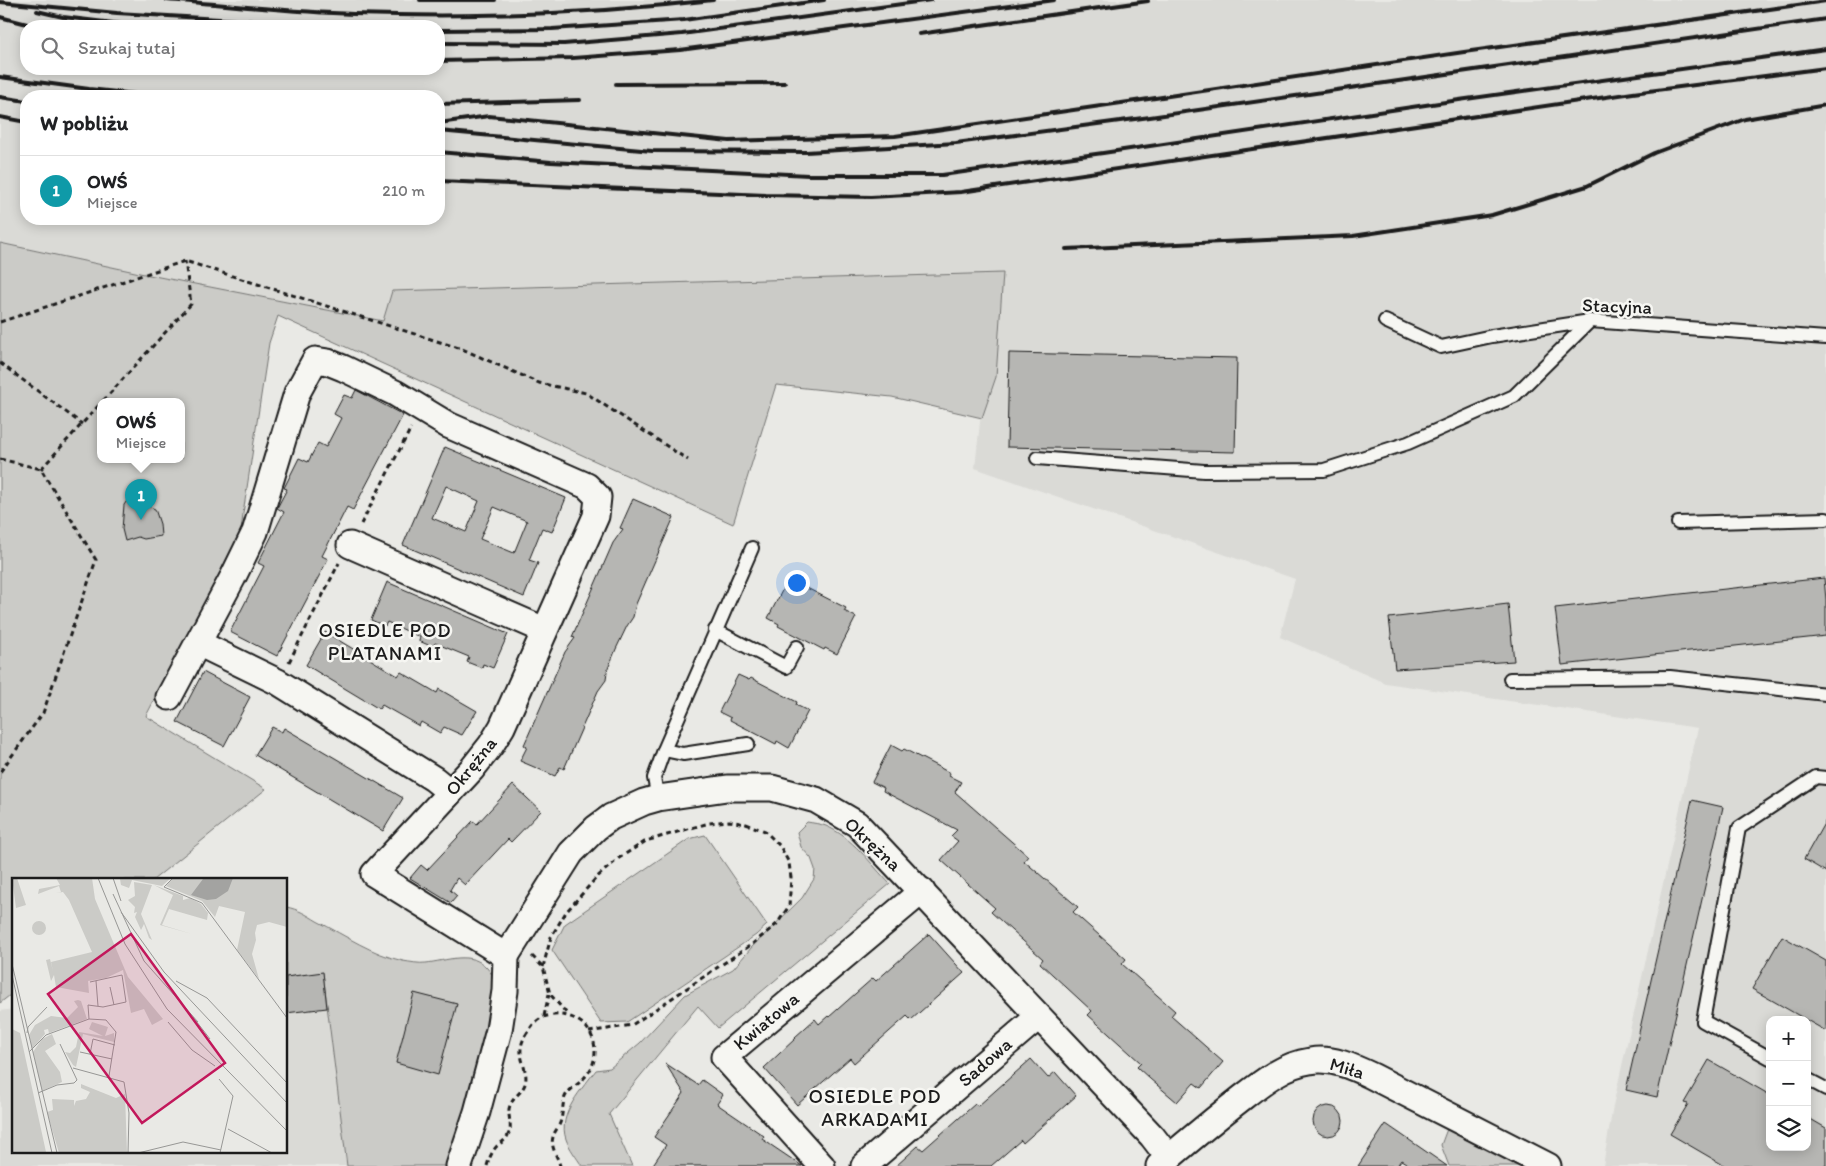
<!DOCTYPE html>
<html lang="pl">
<head>
<meta charset="utf-8">
<style>
  body { margin:0; font-family:Itim,sans-serif; background:#f2f2f2; color:#202124 }
  .controls { position:absolute; right:15px; bottom:15px; display:grid; overflow:hidden; border-radius:10px; box-shadow:0 2px 12px #0003 }
  .controls button { width:45px; height:45px; display:grid; place-items:center; padding:0; border:0; border-bottom:1px solid #e0e0e0; background:#fff; color:#202124; font:25px sans-serif }
  .you { position:absolute; left:796px; top:582px; width:18px; height:18px; margin:-12px; border:4px solid #fff; border-radius:50%; background:#1a73e8; box-shadow:0 0 0 8px #1a73e833 }
  .badge { display:grid; place-items:center; width:32px; height:32px; border-radius:50%; background:#2563eb; color:#fff; font-size:16px; font-weight:700 }
  .pin { position:absolute; translate:-50% -41px; filter:drop-shadow(0 1px 2px #0008) }
  .pin::after { content:''; position:absolute; top:26px; width:18px; height:15px; background:inherit; clip-path:polygon(0 0,100% 0,50% 100%) }
  .popup { position:absolute; left:97px; top:398px; width:88px; height:65px; box-sizing:border-box; display:grid; place-content:center; border-radius:10px; background:#fff; filter:drop-shadow(0 1px 4px #0005); font-size:16px; white-space:nowrap; color:#757577 }
  .popup b { font-size:19px; color:#202124 }
  .popup::after { content:''; position:absolute; left:50%; top:100%; margin-left:-10px; border:10px solid transparent; border-top-color:#fff }
  .list { margin:0; padding:0; list-style:none }
  h2 { display:flex; justify-content:space-between; align-items:center; height:65px; margin:0; padding:0 20px; font-size:21px }
  h2 small { font-size:16px; font-weight:400; color:#757577 }
  .list li { display:grid; grid-template-columns:32px 1fr auto; gap:15px; align-items:center; box-sizing:border-box; height:70px; padding:0 20px; border-top:1px solid #e0e0e0 }
  .list b { display:block; font-size:19px; white-space:nowrap }
  .list p { margin:0; font-size:16px; white-space:nowrap; color:#757577 }
  .list em { font-size:16px; font-style:normal; color:#757577 }
  .icon { flex:none; width:28px; height:28px; fill:none; stroke:currentColor; stroke-width:2; stroke-linecap:round; stroke-linejoin:round }
  .map { position:relative; flex:none; width:1826px; height:1166px; overflow:hidden }
  .search { position:absolute; background:#fff; box-shadow:0 2px 12px #0003; left:20px; top:20px; width:425px; height:55px; display:flex; align-items:center; gap:12px; box-sizing:border-box; padding:0 18px; border-radius:20px; color:#757577; font-size:19px }
  .panel { position:absolute; background:#fff; box-shadow:0 2px 12px #0003; left:20px; top:90px; width:425px; height:135px; border-radius:20px }
  .map>svg:first-child { display:block }
</style>
</head>
<body>
<div class="map">
<svg width="1826" height="1166" viewBox="0 0 1826 1166">
  <rect width="100%" height="100%" fill="#e9e9e5"/>
  <filter id="ink" filterUnits="userSpaceOnUse"><feTurbulence type="fractalNoise" baseFrequency=".02" numOctaves="2"/><feDisplacementMap in="SourceGraphic" scale="10" xChannelSelector="R" yChannelSelector="G"/><feConvolveMatrix kernelMatrix="1 2 1 2 8 2 1 2 1" color-interpolation-filters="sRGB"/></filter>
  <g filter="url(#ink)">
    <g fill="#dadad6" fill-rule="evenodd">
      <path d="M0,0H1826V1166H1603L1613,1106L1698,728L1385,683L1280,637L1295,579L975,468L995,285L383,321L149,275L0,243ZM26,26H439V69H26ZM26,96H439V219H26ZM1770,1020H1807V1147H1770Z"/>
      <polygon points="323,972 347,1166 0,1166 0,1011 14,1009 14,1152 286,1152 286,977"/>
    </g>
    <g fill="#cbcbc7" stroke="#747472" fill-rule="evenodd">
      <path d="M0,243L149,275L383,321L392,291L1003,273L996,377L982,418L892,397L776,385L733,524L278,316L269,343L243,514L241,531L146,716L266,789L153,880H14V992L0,1003ZM101,401H181V459H101Z"/>
      <path d="M807,822C813,823 821,824 826,826C852,837 871,864 890,884L718,1028L698,1006L609,1114L632,1166H582C577,1158 569,1148 566,1139C557,1114 583,1088 596,1070L610,1068L640,1043L685,995L733,969L752,947L802,898L814,879L815,869L811,858L801,847L797,832Z"/>
      <polygon points="705,835 767,925 756,935 627,1022 601,1023 552,950 565,924 689,839"/>
      <path d="M286,907C298,909 307,915 317,921C346,936 372,954 403,961C410,962 419,964 426,963C446,961 471,950 487,968C494,976 496,983 497,992L450,1166H347L323,973L286,977Z"/>
      <polygon points="1447,1129 1533,1166 1449,1166 1441,1145"/>
    </g>
    <g fill="#b6b6b3" stroke="#1c1c1c" fill-rule="evenodd">
      <polygon points="1009,353 1237,358 1235,452 1007,447"/>
      <polygon points="356,390 403,415 353,510 347,507 322,556 328,559 277,656 230,632 264,566 258,563 284,512 277,508 287,489 284,488 299,458 308,462 318,443 326,447 341,418 334,414 344,395 352,398"/>
      <path d="M445,447L566,498L552,532L542,528L529,560L538,563L524,597L403,545ZM446,486L479,501L466,532L432,518ZM494,507L527,521L514,553L480,539Z"/>
      <polygon points="129,498 155,509 160,524 161,536 144,539 138,537 125,541 122,529 124,505"/>
      <polygon points="633,499 674,517 636,604 633,617 627,626 616,649 607,671 606,680 598,691 564,769 560,767 555,776 520,761 527,747 524,745 565,652 575,638 572,637 613,543 623,529 620,528"/>
      <polygon points="1824,578 1826,600 1826,636 1562,665 1555,608"/>
      <polygon points="787,581 798,587 799,584 846,608 844,611 856,617 837,654 825,648 824,650 778,626 779,624 768,618"/>
      <polygon points="387,582 508,634 493,668 483,664 482,668 467,662 469,657 435,643 433,647 419,641 420,637 387,622 385,626 371,620"/>
      <polygon points="1508,604 1514,661 1395,669 1389,618"/>
      <polygon points="325,632 398,676 401,672 437,693 439,689 477,711 462,735 444,727 440,733 421,722 419,726 382,705 379,709 306,665"/>
      <polygon points="203,672 250,697 224,746 177,722"/>
      <polygon points="738,675 749,680 751,678 797,702 796,705 808,711 789,748 777,741 776,744 751,731 730,720 731,718 719,712"/>
      <polygon points="272,727 282,732 284,728 403,798 383,831 255,755"/>
      <polygon points="891,745 902,751 904,749 950,773 949,776 961,782 955,792 1028,856 1024,861 1078,907 1073,912 1126,959 1122,964 1175,1011 1171,1016 1223,1062 1201,1088 1194,1083 1177,1102 1150,1079 1137,1067 1141,1063 1088,1015 1092,1011 1040,963 1043,959 991,912 995,908 941,860 958,841 951,836 957,830 883,791 884,788 872,782"/>
      <polygon points="513,785 541,811 511,842 508,839 465,885 457,878 450,890 457,896 451,903 410,878 421,865 427,870 473,821 477,824"/>
      <polygon points="1692,800 1723,807 1657,1097 1626,1090"/>
      <polygon points="1826,820 1826,872 1804,859"/>
      <polygon points="929,934 964,973 911,1020 907,1016 854,1063 850,1058 797,1105 764,1068 796,1038 795,1037 815,1019 819,1024 828,1016 829,1017 873,978 876,981"/>
      <polygon points="1782,936 1826,961 1826,1031 1752,989"/>
      <polygon points="323,972 327,1008 286,1013 286,977"/>
      <polygon points="414,993 457,1004 438,1075 396,1063"/>
      <polygon points="1031,1059 1048,1078 1055,1072 1076,1096 1023,1143 1021,1140 991,1166 896,1166 918,1146 923,1150 975,1104 978,1106"/>
      <polygon points="1709,1060 1770,1095 1770,1147 1807,1147 1807,1117 1826,1128 1826,1166 1725,1166 1670,1134 1688,1104 1684,1103"/>
      <polygon points="665,1063 698,1085 702,1080 723,1095 717,1104 764,1136 762,1139 802,1166 652,1166 666,1145 654,1137 684,1093"/>
      <circle cx="1328" cy="1121" r="15"/>
      <polygon points="1386,1124 1447,1166 1411,1166 1401,1160 1397,1166 1358,1166"/>
    </g>
    <g fill="none" stroke-linecap="round" stroke-linejoin="round">
      <defs>
        <g id="lane">
          <polyline points="1385,321 1441,347 1492,336 1590,321 1826,338"/>
          <polyline points="1037,458 1204,471 1324,470 1408,443 1514,396 1590,321"/>
          <polyline points="1678,523 1826,519"/>
          <polyline points="715,630 786,667 797,647"/>
          <polyline points="1510,679 1670,677 1826,694"/>
          <polyline points="664,750 683,754 748,744"/>
          <polyline points="658,798 654,778 664,750 752,548"/>
          <polyline points="1770,1058 1703,1021 1739,828 1816,777 1826,778"/>
          <polyline points="1807,1079 1826,1089"/>
        </g>
        <g id="street">
          <polyline points="350,545 544,630"/>
          <polyline points="198,643 278,682 434,779 450,792"/>
          <polyline points="169,697 233,577 255,532 297,393 315,360 328,362 343,368 395,393 448,425 587,486 598,497 596,516 502,727 491,745 472,769 374,874 506,956 505,991 499,1030 477,1112 459,1166"/>
          <polyline points="506,956 571,853 596,828 611,817 644,802 658,798 727,788 772,788 816,800 857,824 1152,1136 1169,1158"/>
          <polyline points="822,1166 724,1057 922,891"/>
          <polyline points="864,1166 1038,1017"/>
          <path d="M1159,1166C1185,1144 1211,1122 1238,1101C1260,1084 1282,1065 1310,1061C1332,1057 1353,1067 1372,1076L1548,1166"/>
        </g>
      </defs>
      <use href="#lane" stroke="#1c1c1c" stroke-width="16"/>
      <use href="#street" stroke="#1c1c1c" stroke-width="29"/>
      <g stroke="#1c1c1c" stroke-width="3" stroke-dasharray="5 4" stroke-linecap="butt">
        <polyline points="0,322 185,261 462,349 539,383 586,393 688,460"/>
        <polyline points="0,363 82,424"/>
        <polyline points="103,401 191,304 185,261"/>
        <polyline points="0,459 41,469 96,560 43,713 0,772"/>
        <polyline points="41,469 101,403"/>
        <polyline points="361,524 411,428"/>
        <polyline points="289,662 339,563"/>
        <polyline points="532,956 543,967 550,994 568,1015"/>
        <polyline points="543,967 551,937 566,912 596,878 619,858 646,841 709,823 729,821 746,824 765,831 780,846 789,863 791,878 789,906 777,924 751,945 632,1025 589,1032"/>
        <polyline points="544,1016 549,994"/>
        <path d="M487,1166C489,1159 492,1151 497,1146C501,1143 506,1140 508,1135C513,1127 508,1118 509,1109C511,1098 522,1093 525,1084C530,1067 512,1055 527,1033C535,1021 540,1016 554,1015C566,1014 577,1018 585,1026C599,1041 598,1064 584,1078C578,1085 569,1089 565,1097C562,1105 563,1115 560,1123C558,1128 554,1132 553,1137C550,1147 558,1157 560,1166"/>
      </g>
      <use href="#lane" stroke="#f6f6f2" stroke-width="12"/>
      <use href="#street" stroke="#f6f6f2" stroke-width="25"/>
      <g stroke="#1c1c1c" stroke-width="4">
        <path d="M167,0C229,5 291,12 353,14C473,18 594,14 713,0"/>
        <polyline points="420,0 495,0"/>
        <polyline points="0,2 117,13 340,26"/>
        <polyline points="37,11 63,17 138,26"/>
        <polyline points="0,17 35,26"/>
        <polyline points="439,30 552,29 684,20 824,0"/>
        <polyline points="919,34 1148,1"/>
        <polyline points="439,43 564,44 682,34 931,0"/>
        <polyline points="439,61 573,58 680,50 1054,0"/>
        <polyline points="0,77 89,89 154,96"/>
        <polyline points="616,84 785,83"/>
        <polyline points="0,97 26,101"/>
        <polyline points="439,104 580,100"/>
        <polyline points="0,117 26,122"/>
        <polyline points="439,123 489,116 729,141 895,136 1142,100 1464,52 1826,1"/>
        <polyline points="439,131 652,151 806,152 956,143 1150,117 1826,19"/>
        <polyline points="439,152 551,162 808,175 942,175 1103,153 1459,100 1826,49"/>
        <polyline points="439,181 766,195 871,197 961,192 1633,93 1826,68"/>
        <polyline points="1066,249 1353,236 1492,215 1587,186 1654,153 1745,119 1826,105"/>
      </g>
    </g>
  </g>
  <g text-anchor="middle" dominant-baseline="central" stroke-width="5" stroke-linejoin="round" paint-order="stroke">
    <g font-size="19" fill="#1c1c1c" stroke="#f6f6f2">
      <text transform="translate(1617 306) rotate(2)">Stacyjna</text>
      <text transform="translate(471 766) rotate(-51)">Okrężna</text>
      <text transform="translate(873 844) rotate(43)">Okrężna</text>
      <text transform="translate(766 1021) rotate(-40)">Kwiatowa</text>
      <text transform="translate(985 1062) rotate(-41)">Sadowa</text>
      <text transform="translate(1347 1068) rotate(17)">Miła</text>
    </g>
    <g font-size="20" letter-spacing="1" fill="#1c1c1c" stroke="#f6f6f2">
      <text x="385" y="630">OSIEDLE POD<tspan x="385" dy="23">PLATANAMI</tspan></text>
      <text x="875" y="1096">OSIEDLE POD<tspan x="875" dy="23">ARKADAMI</tspan></text>
    </g>
  </g>
  <g transform="translate(12 878)">
    <rect width="275" height="275" fill="#e9e9e5"/>
    <path d="M0,0H5L14,27L4,30ZM44,0H80L83,21L116,99L151,141L140,147L132,131L119,135L111,92L94,100L76,103L77,115L44,109L42,97L39,103L34,82L38,81L41,93L39,84L80,74L57,22L51,14L44,15L49,14L47,8L26,16L27,11L48,7ZM159,0L150,8L120,2L117,10L109,7L108,1ZM161,0H275V49L257,44L245,47L243,55L244,62L240,76L247,101L225,72L233,34L207,28L203,39L190,23L154,8ZM122,4L140,7L129,36L140,62L137,60L132,46L129,52L123,39L125,34L122,35L123,29L116,22L123,18ZM142,7L171,18V22L178,20L189,26L196,35L195,42L157,31L150,47L180,56L148,47L161,17ZM20 50a7 7 0 1 1 14 0a7 7 0 1 1-14 0ZM66,122L69,123L75,141L37,155L36,151L32,152L33,156L20,171L17,157L23,147L39,138L55,140L66,129L62,123ZM80,144L96,149L93,158L102,155V164L71,156L64,189L61,187L53,174L58,175L64,169L67,154L91,158L77,151ZM0,151L8,155L34,274L0,275ZM40,156L44,166L33,173L48,194L50,204L30,213L21,174L30,161ZM69,206L104,220L113,216L115,275H47L35,234L41,232L40,221L62,222V228L64,223L74,221L78,214L69,210Z" fill="#cbcbc7"/>
    <path d="M221,0L216,13L204,21L195,22L179,17L191,1Z" fill="#a3a3a1"/>
    <path fill="none" stroke="#979795" stroke-width="1" d="M86,0L113,66L155,131L275,253M101,0L109,23M161,0L152,9L190,25L275,140M101,16L132,83L186,144M109,34L152,94L275,225M0,86L45,275M0,97L40,275M84,103L86,128M164,103L195,120L275,205M98,109L102,127M181,139L198,161M77,141L94,142L104,154L97,198M156,144L180,172L203,188M15,155L16,149L35,129M17,174L34,157L77,141L76,127L91,129L114,124L110,97L78,104M68,174L100,181M78,176L81,161L103,167M61,190L112,204L117,235L116,275M207,201L221,218L208,275M26,215L45,207L62,205L65,202L48,166M216,251L260,275M126,275L171,264L209,272M161,275H180"/>
    <path fill="#c2185b" fill-opacity="0.15" stroke="#c2185b" stroke-width="2.5" d="M119,56L213,185L130,245L36,116Z"/>
    <rect width="275" height="275" fill="none" stroke="#1c1c1c" stroke-width="2.5"/>
  </g>
</svg>
<div class="controls">
<button>+</button>
<button>−</button>
<button><svg class="icon" aria-label="layers" viewBox="0 0 24 24"><path d="M12 4l9 5-9 5-9-5zM3 14l9 5 9-5"/></svg></button>
</div>
<div class="you"></div>
<div class="pin badge" style="left:141px;top:520px;background:#0f9aa8">1</div>
<div class="popup"><b>OWŚ</b>Miejsce</div>
<div class="search"><svg class="icon" aria-label="search" viewBox="0 0 24 24"><circle cx="10" cy="10" r="6"/><path d="M15 15l6 6"/></svg>Szukaj tutaj</div>
<section class="panel">
<h2>W pobliżu<small></small></h2>
<ul class="list">
<li><span class="badge" style="background:#0f9aa8">1</span><div><b>OWŚ</b><p>Miejsce</p></div><em>210 m</em></li>
</ul>
</section>
</div>
</body>
</html>
